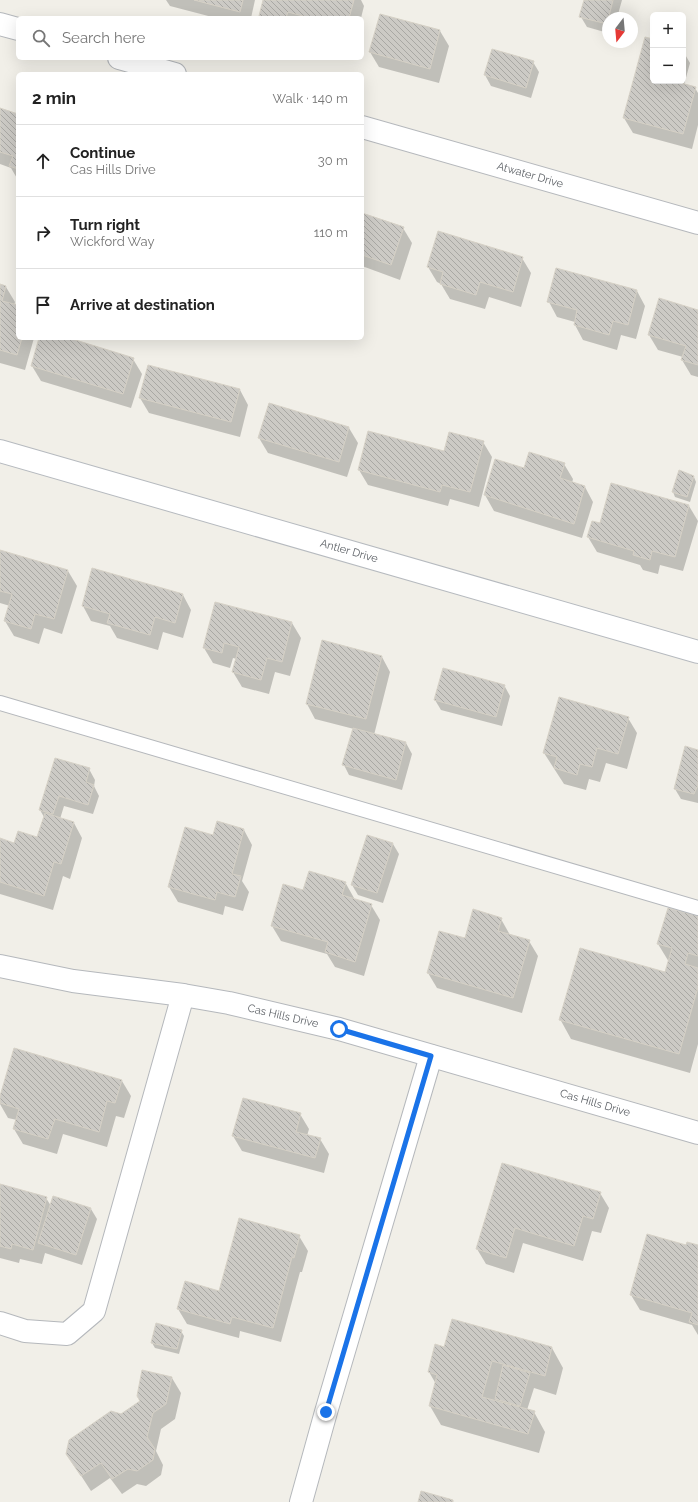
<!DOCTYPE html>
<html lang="en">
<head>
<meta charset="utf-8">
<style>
  body { margin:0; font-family:Raleway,sans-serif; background:#f6f6f6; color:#222 }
  .controls { position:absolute; right:12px; top:12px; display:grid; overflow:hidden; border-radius:6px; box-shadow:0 4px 16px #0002 }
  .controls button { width:36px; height:36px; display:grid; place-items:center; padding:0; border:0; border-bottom:1px solid #e0e0e0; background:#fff; color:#222; font:20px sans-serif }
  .compass { position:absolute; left:602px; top:12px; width:36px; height:36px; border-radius:50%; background:#fff; box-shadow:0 4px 16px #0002; rotate:196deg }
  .stop { position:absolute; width:12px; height:12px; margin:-9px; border:3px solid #1a73e8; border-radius:50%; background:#fff }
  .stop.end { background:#1a73e8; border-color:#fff; box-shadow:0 1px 4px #0008 }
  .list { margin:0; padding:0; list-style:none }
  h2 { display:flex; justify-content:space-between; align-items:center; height:52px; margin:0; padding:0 16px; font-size:17px }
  h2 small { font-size:13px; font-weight:400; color:#767676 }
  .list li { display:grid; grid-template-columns:26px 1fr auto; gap:12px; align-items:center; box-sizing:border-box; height:72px; padding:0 16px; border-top:1px solid #e0e0e0 }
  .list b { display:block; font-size:15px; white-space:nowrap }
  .list p { margin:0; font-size:13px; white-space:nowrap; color:#767676 }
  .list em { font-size:13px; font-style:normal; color:#767676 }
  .icon { flex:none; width:22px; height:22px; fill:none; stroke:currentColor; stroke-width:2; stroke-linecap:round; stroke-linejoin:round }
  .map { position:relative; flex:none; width:698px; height:1502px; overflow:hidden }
  .search { position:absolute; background:#fff; box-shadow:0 4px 16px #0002; left:16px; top:16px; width:348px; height:44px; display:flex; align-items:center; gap:10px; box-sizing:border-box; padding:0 14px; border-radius:6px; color:#767676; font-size:15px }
  .panel { position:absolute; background:#fff; box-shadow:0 4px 16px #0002; left:16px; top:72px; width:348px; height:268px; border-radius:6px }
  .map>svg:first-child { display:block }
</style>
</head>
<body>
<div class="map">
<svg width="698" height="1502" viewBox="0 0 698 1502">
  <defs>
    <pattern id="building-back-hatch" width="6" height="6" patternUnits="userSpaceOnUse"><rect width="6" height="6" fill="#cccac5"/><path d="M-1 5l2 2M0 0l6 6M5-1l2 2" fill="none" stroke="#a9a8a4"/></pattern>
  </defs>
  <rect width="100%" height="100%" fill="#f1efe8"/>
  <g fill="#0003">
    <polygon points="166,0 255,0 251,18 216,18 170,6"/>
    <polygon points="264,0 361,0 364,6 361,18 261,18 260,16"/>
    <polygon points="585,0 622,0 617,18 608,18 608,33 587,27 581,17"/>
    <polygon points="380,15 440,31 449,46 439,83 379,67 370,52"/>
    <polygon points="653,40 653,81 683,81 683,51 690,63 684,85 695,88 698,93 698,125 692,149 633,133 624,118"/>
    <polygon points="492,50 533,62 539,72 531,98 491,86 485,75"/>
    <polygon points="0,109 18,115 18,180 11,168 0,164"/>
    <polygon points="362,214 403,228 412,243 400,280 362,266"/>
    <polygon points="522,258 531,273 521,307 489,297 485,309 450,299 441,284 437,282 428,267"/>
    <polygon points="0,286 6,287 15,302 14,305 18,306 18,338 34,338 25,370 0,363"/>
    <polygon points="637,291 645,306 636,339 621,335 617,350 583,340 575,325 575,322 557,317 549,302"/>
    <polygon points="698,311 698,377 691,375 682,360 683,357 658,350 649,335"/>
    <polygon points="40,338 66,338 133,359 142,374 131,408 41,381 32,366"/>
    <polygon points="240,390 248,405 240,437 149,413 140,398"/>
    <polygon points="270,404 349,428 358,443 347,477 268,453 259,438"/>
    <polygon points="483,442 492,457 479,507 450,499 448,506 368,485 359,470 445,452"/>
    <polygon points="496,460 525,469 564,464 573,479 572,483 585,487 593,502 582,538 494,511 485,495"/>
    <polygon points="694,477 696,482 690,502 675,497 673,492"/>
    <polygon points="612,484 689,506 698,521 683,571 660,565 658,574 643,570 640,565 597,552 588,537 600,525"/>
    <polygon points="0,551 68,571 77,586 62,634 44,628 39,644 14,636 5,621 10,606 0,603"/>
    <polygon points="183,595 191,610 183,638 163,632 158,650 117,638 110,626 91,621 83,606"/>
    <polygon points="216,603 292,623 301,638 290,676 275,672 269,694 242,687 233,672 237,659 233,658 230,668 213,663 204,648"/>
    <polygon points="382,657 390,672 374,735 406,743 412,754 402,790 349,775 344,765 354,729 315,719 307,704"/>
    <polygon points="504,685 510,696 502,726 441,710 435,700"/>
    <polygon points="628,718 637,733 627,769 606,763 600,782 589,779 586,790 564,784 544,753"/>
    <polygon points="698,751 698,803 681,799 675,789"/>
    <polygon points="89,769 95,780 94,786 99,796 93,814 64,806 60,819 74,823 82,838 70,879 63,876 53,910 0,894 0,839 15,844 38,838 44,817 40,810"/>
    <polygon points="244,830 252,845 242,881 249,892 243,911 225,906 223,915 178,902 169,887 214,837"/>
    <polygon points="368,836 393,844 399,854 383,903 358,895 352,885"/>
    <polygon points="345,882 354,898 353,899 371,905 380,920 364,976 335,967 327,954 281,941 272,926 304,891"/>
    <polygon points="698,917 698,1044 690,1073 571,1039 560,1019 666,974 669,962 658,944"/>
    <polygon points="501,919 510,935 529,941 538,956 522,1013 437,988 428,973 465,939"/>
    <polygon points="122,1081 131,1096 124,1118 116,1116 107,1147 63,1134 57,1154 23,1144 14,1129 17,1120 8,1118 0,1104 0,1100"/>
    <polygon points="243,1099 300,1114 309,1129 307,1136 320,1139 329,1154 324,1173 242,1151 233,1136"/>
    <polygon points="502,1164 600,1193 609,1208 601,1233 592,1231 583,1261 523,1243 514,1273 486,1264 477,1249"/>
    <polygon points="0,1185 46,1198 51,1206 91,1209 97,1219 82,1265 45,1253 42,1264 20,1259 19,1263 0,1258"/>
    <polygon points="299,1236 308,1251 302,1272 300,1272 281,1342 240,1331 239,1338 187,1324 178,1309 220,1292"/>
    <polygon points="686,1246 698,1246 698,1335 692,1325 640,1310 631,1295"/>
    <polygon points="452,1321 552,1348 563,1368 556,1395 534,1388 527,1410 534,1412 545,1432 539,1453 441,1425 430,1406 436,1384 429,1372 445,1348"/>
    <polygon points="181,1331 184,1336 179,1354 155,1348 152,1343"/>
    <polygon points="172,1378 181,1393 175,1419 161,1429 156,1451 163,1465 161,1475 146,1486 137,1484 122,1494 110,1478 91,1491 67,1454"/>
  </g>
  <g fill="url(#building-back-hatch)" stroke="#d6d1c6">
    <polygon points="194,0 243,0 240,12"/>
    <polygon points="263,0 354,0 349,18 310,18 288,12 286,18 267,18 259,16"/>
    <polygon points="584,0 613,0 607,24 579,17"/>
    <polygon points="380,14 440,30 430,69 369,52"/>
    <polygon points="645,37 653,39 653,81 673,81 696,87 683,134 623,118"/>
    <polygon points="492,49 534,61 526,88 484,75"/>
    <polygon points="0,108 18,114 18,169 9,166 13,156 0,152"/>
    <polygon points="362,213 404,227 391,265 362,255"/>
    <polygon points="438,231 523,257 513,292 480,282 476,295 440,284 443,272 427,267"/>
    <polygon points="556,268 637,290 628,325 613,321 609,335 574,325 577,310 547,302"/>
    <polygon points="0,284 6,286 2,301 18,305 18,338 22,338 17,355 0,350"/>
    <polygon points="659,298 698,310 698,365 681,360 686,346 648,335"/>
    <polygon points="39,338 69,338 134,358 123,394 31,366"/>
    <polygon points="148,365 240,389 231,422 139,398"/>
    <polygon points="269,403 349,427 339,462 258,438"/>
    <polygon points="368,431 444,451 449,432 484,441 470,492 442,485 440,492 358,470"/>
    <polygon points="529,452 565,463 560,478 585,486 574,524 484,495 495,459 524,468"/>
    <polygon points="679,470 694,476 687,497 672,492"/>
    <polygon points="611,483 689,505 675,557 652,551 650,560 633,555 634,551 587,537 592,521 600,523"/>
    <polygon points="0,550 68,570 54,619 35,614 31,629 4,621 12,594 0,591"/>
    <polygon points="92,568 183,594 175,623 155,617 150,635 107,623 110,614 82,606"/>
    <polygon points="215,602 292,622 282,662 267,658 261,680 232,672 239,647 224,643 222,653 203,648"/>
    <polygon points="322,640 382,656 366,719 306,704"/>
    <polygon points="443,668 505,685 496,717 434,700"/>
    <polygon points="559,697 629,717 618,754 597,748 592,767 580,764 577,775 554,768 557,757 543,753"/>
    <polygon points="353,728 406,742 396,780 342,765"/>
    <polygon points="685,746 698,750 698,785 694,794 674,789"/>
    <polygon points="55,758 90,768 86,782 94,785 88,805 59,796 53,814 39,810"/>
    <polygon points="45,813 74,822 61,864 54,862 44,896 0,882 0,838 14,843 18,831 37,837"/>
    <polygon points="217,821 244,829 232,874 241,876 235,897 217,892 215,900 168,887 185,827 213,835"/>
    <polygon points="367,835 393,843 377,893 351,885"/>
    <polygon points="309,871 346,882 342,895 372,904 355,962 325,952 328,942 271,926 283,884 303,890"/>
    <polygon points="668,908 698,916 698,956 688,953 685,964 698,968 698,987 679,1054 559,1020 580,948 665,972 672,948 657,944"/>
    <polygon points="473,909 502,918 498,931 530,940 513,998 427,973 439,931 465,938"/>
    <polygon points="14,1048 122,1080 115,1103 107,1101 99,1132 55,1119 48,1139 13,1129 19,1109 0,1103 0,1096"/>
    <polygon points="243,1098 301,1113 296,1132 321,1138 315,1158 232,1136"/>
    <polygon points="502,1163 601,1192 593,1219 583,1216 574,1246 515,1228 506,1258 476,1249"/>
    <polygon points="0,1184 47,1197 33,1250 12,1244 11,1249 0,1246"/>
    <polygon points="53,1196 91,1208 76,1255 38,1243"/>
    <polygon points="239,1218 300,1235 294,1258 292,1257 273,1328 232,1317 230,1324 177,1309 185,1281 219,1291"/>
    <polygon points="647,1234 686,1245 687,1242 698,1245 698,1325 689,1322 692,1313 630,1295"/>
    <polygon points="452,1319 552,1347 545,1376 492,1361 482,1397 535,1411 528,1434 429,1406 437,1375 428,1372 435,1344 444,1347"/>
    <polygon points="156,1323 182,1330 177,1349 151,1343"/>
    <polygon points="503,1365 530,1373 520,1406 495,1399"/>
    <polygon points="142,1370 172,1377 166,1404 153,1413 147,1437 155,1449 153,1460 137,1471 128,1469 112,1479 101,1463 81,1476 66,1454 69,1440 111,1411 121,1414 140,1401 137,1396"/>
    <polygon points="421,1491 453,1500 453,1502 418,1502"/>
  </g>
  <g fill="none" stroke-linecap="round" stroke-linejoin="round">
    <defs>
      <polyline id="lane" points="0,703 698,908"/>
      <g id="street">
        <polyline points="0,24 18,29"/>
        <polyline points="119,58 175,74"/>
        <polyline points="362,127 698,223"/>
        <polyline points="0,966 73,981 183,995 229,1003 339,1029 698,1133"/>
        <polyline points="0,1323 25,1331 67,1334 94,1311 183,995"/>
        <polyline points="301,1502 326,1412 431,1056"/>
      </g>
      <polyline id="secondary" points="0,451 698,652"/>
    </defs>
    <use href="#lane" stroke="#b5b8bc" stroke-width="16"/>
    <use href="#street" stroke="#b5b8bc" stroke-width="24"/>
    <use href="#secondary" stroke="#b6babf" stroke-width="24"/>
    <use href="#lane" stroke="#fff" stroke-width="14"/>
    <use href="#street" stroke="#fff" stroke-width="22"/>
    <use href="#secondary" stroke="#fff" stroke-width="22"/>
  </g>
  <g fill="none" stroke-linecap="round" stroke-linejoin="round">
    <polyline stroke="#1a73e8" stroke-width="5" points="326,1412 431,1056 339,1029"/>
  </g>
  <g text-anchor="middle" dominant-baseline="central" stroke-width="3" stroke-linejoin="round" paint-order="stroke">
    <g font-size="11" fill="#5f6368" stroke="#fff">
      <text transform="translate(530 175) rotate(16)">Atwater Drive</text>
      <text transform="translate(349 551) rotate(16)">Antler Drive</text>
      <text transform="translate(283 1016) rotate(13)">Cas Hills Drive</text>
      <text transform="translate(595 1103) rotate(16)">Cas Hills Drive</text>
    </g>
  </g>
</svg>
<div class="controls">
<button>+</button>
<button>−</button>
</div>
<svg class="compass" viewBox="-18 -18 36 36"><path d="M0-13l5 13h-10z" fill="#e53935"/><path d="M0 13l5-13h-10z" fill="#767676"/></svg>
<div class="stop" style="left:339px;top:1029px"></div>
<div class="stop end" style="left:326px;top:1412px"></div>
<div class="search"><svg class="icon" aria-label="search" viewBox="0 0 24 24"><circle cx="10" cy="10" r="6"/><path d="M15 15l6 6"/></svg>Search here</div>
<section class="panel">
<h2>2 min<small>Walk · 140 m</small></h2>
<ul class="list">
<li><svg class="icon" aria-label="ahead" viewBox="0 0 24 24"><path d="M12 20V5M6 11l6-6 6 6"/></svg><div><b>Continue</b><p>Cas Hills Drive</p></div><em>30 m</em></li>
<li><svg class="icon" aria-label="right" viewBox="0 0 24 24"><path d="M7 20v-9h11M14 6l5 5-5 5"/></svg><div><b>Turn right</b><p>Wickford Way</p></div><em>110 m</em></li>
<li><svg class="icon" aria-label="arrive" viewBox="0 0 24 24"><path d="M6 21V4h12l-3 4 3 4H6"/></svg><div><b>Arrive at destination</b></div></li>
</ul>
</section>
</div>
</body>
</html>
